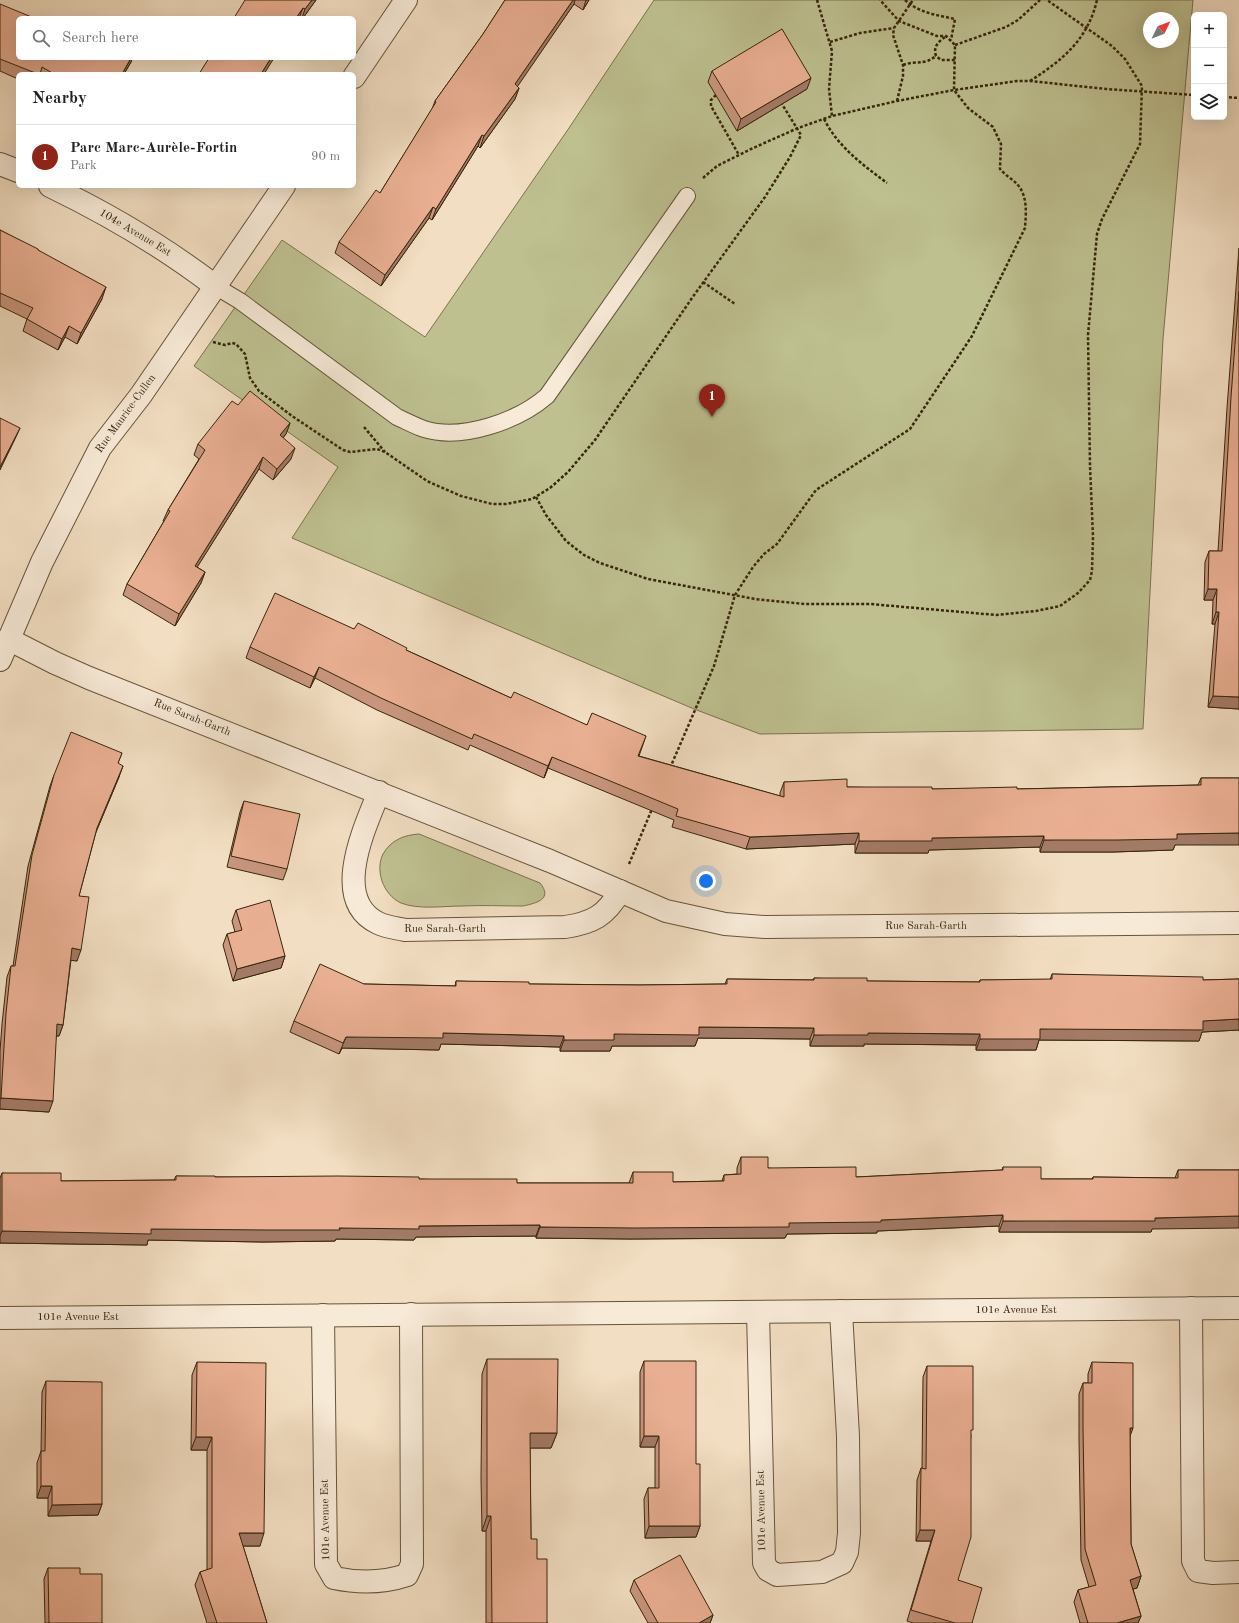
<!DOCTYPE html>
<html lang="en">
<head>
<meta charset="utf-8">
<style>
  body { margin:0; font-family:"Old Standard TT",serif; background:#f2f2f2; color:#222 }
  .controls { position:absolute; right:12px; top:12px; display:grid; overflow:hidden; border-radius:6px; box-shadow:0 4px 16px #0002 }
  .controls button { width:36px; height:36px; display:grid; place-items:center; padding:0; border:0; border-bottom:1px solid #e0e0e0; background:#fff; color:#222; font:20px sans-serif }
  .compass { position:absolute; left:1143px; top:12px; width:36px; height:36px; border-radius:50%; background:#fff; box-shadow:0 4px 16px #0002; rotate:47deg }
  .you { position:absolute; left:706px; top:881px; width:14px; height:14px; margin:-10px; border:3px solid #fff; border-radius:50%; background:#1a73e8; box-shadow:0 0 0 6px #1a73e833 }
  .badge { display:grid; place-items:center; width:26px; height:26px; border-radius:50%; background:#8f2418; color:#fff; font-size:13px; font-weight:700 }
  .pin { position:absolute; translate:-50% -33px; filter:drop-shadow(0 1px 2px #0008) }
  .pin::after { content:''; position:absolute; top:21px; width:14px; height:12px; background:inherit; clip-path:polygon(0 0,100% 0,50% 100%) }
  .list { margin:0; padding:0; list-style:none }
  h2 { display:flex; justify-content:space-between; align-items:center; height:52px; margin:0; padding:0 16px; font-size:17px }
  h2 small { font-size:13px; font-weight:400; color:#767676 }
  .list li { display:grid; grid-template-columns:26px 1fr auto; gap:12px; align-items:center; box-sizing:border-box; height:64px; padding:0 16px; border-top:1px solid #e0e0e0 }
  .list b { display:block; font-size:15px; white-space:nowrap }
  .list p { margin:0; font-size:13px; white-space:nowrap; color:#767676 }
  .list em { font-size:13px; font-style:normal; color:#767676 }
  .icon { flex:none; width:22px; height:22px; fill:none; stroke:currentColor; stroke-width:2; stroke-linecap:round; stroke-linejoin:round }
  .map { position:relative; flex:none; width:1239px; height:1623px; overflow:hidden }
  .search { position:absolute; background:#fff; box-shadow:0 4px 16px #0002; left:16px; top:16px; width:340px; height:44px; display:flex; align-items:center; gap:10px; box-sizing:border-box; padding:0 14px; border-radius:6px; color:#767676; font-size:15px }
  .panel { position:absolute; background:#fff; box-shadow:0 4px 16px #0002; left:16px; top:72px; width:340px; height:116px; border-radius:6px }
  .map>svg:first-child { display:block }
</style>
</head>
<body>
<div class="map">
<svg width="1239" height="1623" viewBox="0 0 1239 1623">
  <rect width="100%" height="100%" fill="#f2dec2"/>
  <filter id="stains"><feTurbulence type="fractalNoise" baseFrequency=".005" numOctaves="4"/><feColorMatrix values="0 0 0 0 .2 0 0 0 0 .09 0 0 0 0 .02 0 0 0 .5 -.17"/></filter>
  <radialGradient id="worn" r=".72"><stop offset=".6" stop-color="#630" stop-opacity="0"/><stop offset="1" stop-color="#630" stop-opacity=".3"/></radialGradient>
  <g fill="#bec090" stroke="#7a734e" fill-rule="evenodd">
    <path d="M654,0H1193L1163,339L1143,729L760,734L694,709L292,538L338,467L194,366L282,240L425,337L569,128ZM1149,18H1173V42H1149Z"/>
    <path d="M419,834L540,883C553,899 537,903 523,906C503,906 482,905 462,906C443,906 419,910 401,903C392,899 385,890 382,881C379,872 379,862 383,854C391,840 404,835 419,834Z"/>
  </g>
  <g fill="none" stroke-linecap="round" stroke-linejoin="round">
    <defs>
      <path id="lane" d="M215,286L240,301L397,417C406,421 415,426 424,429C462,441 518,421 547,396L687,196"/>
      <g id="street">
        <polyline points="354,77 406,0"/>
        <polyline points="0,164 18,171"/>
        <path d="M50,186C108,214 164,247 215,286"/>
        <polyline points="8,639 55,663 89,678 550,861 666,911 725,924 765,927 1239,923"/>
        <polyline points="0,660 42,562 100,448 141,395 284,186"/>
        <path d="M379,792C365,827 330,900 378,923C386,927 396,928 405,930L565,927C592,923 606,916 620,891"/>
        <polyline points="1191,1308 1193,1561 1198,1571 1213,1573 1239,1572"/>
        <polyline points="758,1312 764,1563 768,1570 777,1575 822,1572 842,1563 847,1552 849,1533 848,1436 841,1311"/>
        <path d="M323,1315L326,1564L334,1578C358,1583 383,1583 407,1575L412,1564L411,1314"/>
        <polyline points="0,1318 1239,1308"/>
      </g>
    </defs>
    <use href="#lane" stroke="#66543a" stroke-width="18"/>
    <use href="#street" stroke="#66543a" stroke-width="24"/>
    <g stroke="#37260c" stroke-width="2.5" stroke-dasharray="3 2" stroke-linecap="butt">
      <polyline points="817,0 832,51 829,89 832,116"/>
      <path d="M905,0C919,13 937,15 955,19L951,40"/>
      <path d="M945,37C938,42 933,47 936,56L941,60H955"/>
      <polyline points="830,42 860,33 894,28"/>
      <polyline points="955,45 1006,27 1018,20 1040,0"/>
      <path d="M903,65C917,60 923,66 936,56"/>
      <path d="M1030,81C1063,60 1088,39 1097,0"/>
      <polyline points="716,95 711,100 711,106 739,155"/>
      <polyline points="1224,97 1239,98"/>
      <polyline points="897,101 903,76 903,65 893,35 894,28 913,0"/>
      <path d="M824,119C838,147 863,165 887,183"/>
      <polyline points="703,178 717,166 751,149 798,128 832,116 897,101 954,90 1017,81 1030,81 1106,89 1194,95"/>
      <polyline points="703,282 735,304"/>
      <polyline points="213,342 225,345 232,343 236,344 245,354 250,378 259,391 292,416 343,450 350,452 377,449 385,452 427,481 461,496 492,504 506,504 532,499 550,488 568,472 595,440 692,298 765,197 790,157 801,135 782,104"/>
      <polyline points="364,427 385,452"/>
      <polyline points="536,497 546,515 566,541 584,555 600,563 648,579 755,599 805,604 870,604 996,615 1036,611 1060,606 1078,593 1090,580 1092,571 1093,537 1090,466 1088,335 1097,234 1102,219 1140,144 1142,86 1125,59 1112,46 1047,0"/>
      <path d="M670,768L714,666L735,595L753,567L764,554L777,544L816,490L910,429L972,336L1025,228C1026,213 1028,196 1017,184C1012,179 1005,175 1000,169L1001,144L993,127L968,108L954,90L955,45L946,36H937L899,21L880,0"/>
      <polyline points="629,864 652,809"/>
    </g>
    <use href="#lane" stroke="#f7ead7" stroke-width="16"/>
    <use href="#street" stroke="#f7ead7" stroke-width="22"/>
  </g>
  <g fill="#c8967e" stroke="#37260c">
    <polygon points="316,0 303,18 234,18"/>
    <polygon points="505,0 589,0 583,10 574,4 517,86 519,88 515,99 480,148 478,146 432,220 429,218 381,286 335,253 339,242 380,193 432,109 435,101 483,34"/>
    <polygon points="0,4 18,58 132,58 131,62 124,74 18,74 18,79 0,71"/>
    <polygon points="712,71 807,89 737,131 708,82"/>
    <polygon points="0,230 38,250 102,299 77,344 65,337 58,350 23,331 27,319 0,306"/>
    <polygon points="1239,248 1239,709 1208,707 1215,624 1212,624 1213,600 1204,600 1205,562 1209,551 1218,551 1227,408"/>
    <polygon points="238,405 290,423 286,434 283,438 291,459 273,480 259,469 197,567 205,572 201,583 175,626 123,595 127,584 164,521 163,521 168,510 199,459 194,455 198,444"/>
    <polygon points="354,629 406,650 511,698 587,725 646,736 639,756 780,796 780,793 784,782 847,787 932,789 1017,789 1198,785 1201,778 1239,778 1175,845 1173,850 1113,852 1040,852 1040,847 929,850 928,853 855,853 855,844 746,849 672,827 674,820 548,768 544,778 470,745 468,750 377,710 315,678 310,688 246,658 250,647"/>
    <polygon points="122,753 118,763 119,777 96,832 79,896 77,961 71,960 63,1025 59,1036 56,1036 49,1112 0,1109 0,1051 2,1024 7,977 11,966 13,966 28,866 50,786 54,775"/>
    <polygon points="244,801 287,869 283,880 227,867 240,812"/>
    <polygon points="236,910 285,956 281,968 233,981 223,945 227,934 235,932 232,921"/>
    <polygon points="1052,974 1203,980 1239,979 1239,1030 1202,1032 1199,1041 1039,1040 1036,1050 976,1050 976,1045 864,1044 864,1046 810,1046 810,1039 698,1038 695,1046 612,1046 610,1051 560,1051 560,1047 441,1044 439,1050 342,1048 339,1054 290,1032 294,1021 364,984 455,986 456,981 529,984 639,985 725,984 727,979 813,980 814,978 867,981 979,982 980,980 1050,980"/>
    <polygon points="741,1157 768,1168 856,1177 1002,1170 1003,1167 1041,1179 1092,1179 1093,1177 1175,1178 1178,1170 1239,1170 1152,1229 1151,1232 999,1232 999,1226 877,1231 877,1233 787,1234 785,1238 630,1239 536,1238 536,1236 416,1237 414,1240 336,1239 335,1241 263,1242 148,1240 147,1245 0,1243 0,1178 2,1173 61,1181 174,1180 176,1176 215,1177 419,1179 517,1183 629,1183 633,1172 673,1182 722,1181 724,1175 737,1174 737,1168"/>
    <polygon points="487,1359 557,1433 551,1448 530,1448 531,1539 537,1559 547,1623 486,1623 486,1531 482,1531 481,1478 482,1374"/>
    <polygon points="644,1361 696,1464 700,1526 696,1537 645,1538 644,1499 648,1488 655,1488 655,1447 640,1447 640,1372"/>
    <polygon points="197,1362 260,1546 243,1546 267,1623 207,1623 195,1585 200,1572 207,1570 207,1450 191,1450 192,1375"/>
    <polygon points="1092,1362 1130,1435 1131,1544 1141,1576 1137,1588 1133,1589 1141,1616 1138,1623 1080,1623 1074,1602 1078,1590 1089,1587 1081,1560 1079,1439 1079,1394 1083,1383 1088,1383 1088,1374"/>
    <polygon points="927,1366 971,1435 958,1580 972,1623 913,1623 907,1621 931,1541 916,1541 917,1480 921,1468 922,1468 923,1377"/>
    <polygon points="46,1381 102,1504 98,1515 48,1516 48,1498 37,1498 37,1463 41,1451 42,1392"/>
    <polygon points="48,1568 80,1574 102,1623 45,1623 44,1579"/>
    <polygon points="634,1580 713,1615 710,1623 648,1623 630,1591"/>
  </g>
  <g fill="#a37a66" stroke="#37260c">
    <polygon points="312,0 316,0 303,18 302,18 305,9"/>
    <polygon points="573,0 575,0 574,4 511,96 515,84"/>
    <polygon points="586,0 589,0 583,10"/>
    <polygon points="303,8 299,18 296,18"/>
    <polygon points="131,58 132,58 131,62 124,74 122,74"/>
    <polygon points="271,58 274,58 264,74 261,74"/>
    <polygon points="811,78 807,89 737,131 741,119"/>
    <polygon points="519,88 515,99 480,148 484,136"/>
    <polygon points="482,135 478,146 432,220 436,209"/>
    <polygon points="433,207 429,218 381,286 385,275"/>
    <polygon points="106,287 102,299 77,344 81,333"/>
    <polygon points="69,326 65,337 58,350 62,339"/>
    <polygon points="290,423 286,434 275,447 280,435"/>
    <polygon points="20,428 15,439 0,470 0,467"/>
    <polygon points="295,448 291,459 273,480 277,469"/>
    <polygon points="263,457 259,469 191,577 195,566"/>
    <polygon points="205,572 201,583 175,626 179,614"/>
    <polygon points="1208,589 1217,589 1213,600 1204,600"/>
    <polygon points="1216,612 1219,612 1215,624 1212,624"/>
    <polygon points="319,667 315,678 310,688 314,677"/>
    <polygon points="1213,696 1239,697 1239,709 1208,707"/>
    <polygon points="552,757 548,768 544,778 548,766"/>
    <polygon points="123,766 119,777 93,839 97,828"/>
    <polygon points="859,833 855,844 746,849 750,837"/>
    <polygon points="1239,833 1239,845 1175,845 1173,850 1113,852 1040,852 1044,840 1177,834"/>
    <polygon points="1044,836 1040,847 929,850 928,853 855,853 859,841 932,838"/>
    <polygon points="72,948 81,950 77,961 68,960"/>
    <polygon points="285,956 281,968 233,981 237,969"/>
    <polygon points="1239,1019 1239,1030 1202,1032 1199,1041 1039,1040 1036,1050 976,1050 980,1039 1040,1029"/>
    <polygon points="57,1024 63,1025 59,1036 53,1035"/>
    <polygon points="699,1027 814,1028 810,1039 698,1038 695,1046 612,1046 610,1051 560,1051 564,1040 614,1034"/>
    <polygon points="443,1033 564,1036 560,1047 441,1044 439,1050 342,1048 339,1054 346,1037"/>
    <polygon points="868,1033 980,1034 976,1045 864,1044 864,1046 810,1046 814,1035"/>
    <polygon points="1,1098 53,1101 49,1112 0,1109 0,1100"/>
    <polygon points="1003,1215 999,1226 877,1231 877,1233 787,1234 785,1238 630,1239 536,1238 540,1227 881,1220"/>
    <polygon points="1239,1216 1239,1228 1152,1229 1151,1232 999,1232 1003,1221 1155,1218"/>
    <polygon points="540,1225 536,1236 416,1237 414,1240 336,1239 335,1241 263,1242 148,1240 147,1245 0,1243 0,1236 2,1231 151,1229 339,1228 419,1226"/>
    <polygon points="1130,1428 1133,1428 1129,1439"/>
    <polygon points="530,1433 557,1433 551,1448 524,1448"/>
    <polygon points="644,1436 659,1436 655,1447 640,1447"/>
    <polygon points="196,1437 212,1437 207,1450 191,1450"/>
    <polygon points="41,1486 52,1486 48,1498 37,1498"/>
    <polygon points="102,1504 98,1515 48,1516 52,1505"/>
    <polygon points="487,1516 491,1516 486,1531 482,1531"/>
    <polygon points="649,1526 700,1526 696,1537 645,1538"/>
    <polygon points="920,1530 935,1530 931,1541 916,1541"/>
    <polygon points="239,1533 264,1533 260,1546 234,1546"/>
    <polygon points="1141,1576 1137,1588 1126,1591 1130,1580"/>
    <polygon points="713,1615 710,1623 699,1623"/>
    <polygon points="1141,1616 1138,1623 1117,1623"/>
  </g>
  <g fill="#e9af92" stroke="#37260c">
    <polygon points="245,0 312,0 305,9 303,8 296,18 234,18"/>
    <polygon points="505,0 573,0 515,84 519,88 484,136 482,135 436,209 433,207 385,275 339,242 376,190 380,193 436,102 435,101 483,34"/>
    <polygon points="0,4 34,18 18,18 18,58 131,58 122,74 54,74 42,67 40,74 38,74 0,59"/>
    <polygon points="782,29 811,78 741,119 712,71"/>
    <polygon points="209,58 271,58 261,74 199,74"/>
    <polygon points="0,230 38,249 38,250 106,287 81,333 69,326 62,339 27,319 33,308 0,293"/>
    <polygon points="1239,291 1239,697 1213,696 1219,612 1216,612 1217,589 1208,589 1209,551 1222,551 1231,397"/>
    <polygon points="250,391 290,423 280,435 295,448 277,469 263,457 195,566 205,572 179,614 127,584 170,511 168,510 205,450 198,444 232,401 238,405"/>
    <polygon points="0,418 20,428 0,467"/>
    <polygon points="275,593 354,629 358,623 407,648 406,650 511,698 514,692 587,725 592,713 646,736 638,756 784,797 784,782 847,779 847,787 932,787 932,789 1017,787 1017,789 1201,785 1201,778 1239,778 1239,833 1177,834 1177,839 1117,840 1044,840 1044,836 932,838 932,841 859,841 859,833 750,837 676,816 678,809 552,757 548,766 474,734 472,739 381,698 319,667 314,677 250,647"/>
    <polygon points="71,732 122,753 118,763 123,766 97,828 79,896 89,897 81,950 72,948 63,1025 57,1024 53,1101 1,1098 6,1013 11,966 15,966 32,855 54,775"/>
    <polygon points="244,801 300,814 287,869 231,856"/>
    <polygon points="270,900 285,956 237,969 227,934 242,930 236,910"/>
    <polygon points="320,964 364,984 456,986 456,981 529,982 529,984 639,985 727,984 727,979 814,980 814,978 867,978 867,981 980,982 980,980 1052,979 1052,974 1203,977 1203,980 1239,979 1239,1019 1203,1021 1203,1030 1040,1029 1040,1039 980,1039 980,1034 868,1033 868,1035 814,1035 814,1028 699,1027 699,1035 614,1034 614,1040 564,1040 564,1036 443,1033 443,1038 346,1037 343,1043 294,1021"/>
    <polygon points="741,1157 768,1157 768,1168 856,1167 856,1177 1003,1170 1003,1167 1041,1167 1041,1179 1093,1179 1093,1177 1178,1178 1178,1170 1239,1170 1239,1216 1155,1218 1155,1221 1003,1221 1003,1215 881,1220 881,1222 789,1223 789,1227 634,1228 540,1227 540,1225 419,1226 419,1229 339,1228 340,1230 267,1230 151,1229 151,1234 2,1231 2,1173 61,1173 61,1181 176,1180 176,1176 215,1176 215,1177 338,1176 419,1177 419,1179 517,1179 517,1183 633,1183 633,1172 673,1172 673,1182 724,1181 724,1175 741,1174"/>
    <polygon points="487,1359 558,1359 557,1433 530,1433 531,1539 537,1539 537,1559 547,1559 547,1623 492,1623 491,1516 487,1516"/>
    <polygon points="644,1361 696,1361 696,1464 700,1464 700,1526 649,1526 648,1488 659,1488 659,1436 644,1436"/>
    <polygon points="197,1362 266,1363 264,1533 239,1533 267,1623 217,1623 200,1572 212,1568 212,1437 196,1437"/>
    <polygon points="1092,1362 1133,1363 1133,1428 1130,1428 1131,1544 1141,1576 1130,1580 1141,1616 1117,1623 1088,1623 1078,1590 1096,1585 1085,1549 1083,1428 1083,1383 1092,1383"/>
    <polygon points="927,1366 973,1366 973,1430 971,1430 971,1537 958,1580 982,1588 972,1623 955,1623 911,1610 935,1530 920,1530 921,1468 926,1469"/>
    <polygon points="46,1381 102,1382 102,1504 52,1505 52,1486 41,1486 41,1451 45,1451"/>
    <polygon points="680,1555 713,1615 699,1623 658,1623 634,1580"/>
    <polygon points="48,1568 80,1568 80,1574 102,1574 102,1623 49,1623"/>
  </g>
  <g text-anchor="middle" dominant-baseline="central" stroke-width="4" stroke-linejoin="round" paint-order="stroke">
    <g font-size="11" fill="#37260c" stroke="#f7ead7">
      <text transform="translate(135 233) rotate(31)">104e Avenue Est</text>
      <text transform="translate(126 414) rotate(-54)">Rue Maurice-Cullen</text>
      <text transform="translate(192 718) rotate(22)">Rue Sarah-Garth</text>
      <text x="926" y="926">Rue Sarah-Garth</text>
      <text x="445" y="929">Rue Sarah-Garth</text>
      <text x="1016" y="1310">101e Avenue Est</text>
      <text x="78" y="1317">101e Avenue Est</text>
      <text transform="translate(762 1511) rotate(-91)">101e Avenue Est</text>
      <text transform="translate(326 1520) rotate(-91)">101e Avenue Est</text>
    </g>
  </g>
  <rect width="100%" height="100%" filter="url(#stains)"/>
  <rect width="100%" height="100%" fill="url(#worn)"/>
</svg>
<div class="controls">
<button>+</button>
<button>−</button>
<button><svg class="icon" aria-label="layers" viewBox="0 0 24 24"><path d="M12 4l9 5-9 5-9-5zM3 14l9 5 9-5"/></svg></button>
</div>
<svg class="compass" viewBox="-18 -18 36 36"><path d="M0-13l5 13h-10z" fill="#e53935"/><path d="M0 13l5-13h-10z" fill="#767676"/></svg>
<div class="you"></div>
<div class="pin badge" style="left:712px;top:417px">1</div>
<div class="search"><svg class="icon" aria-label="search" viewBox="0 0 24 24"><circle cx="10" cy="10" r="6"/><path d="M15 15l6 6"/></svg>Search here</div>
<section class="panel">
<h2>Nearby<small></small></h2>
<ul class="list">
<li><span class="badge">1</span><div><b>Parc Marc-Aurèle-Fortin</b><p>Park</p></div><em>90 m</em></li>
</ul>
</section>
</div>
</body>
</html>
